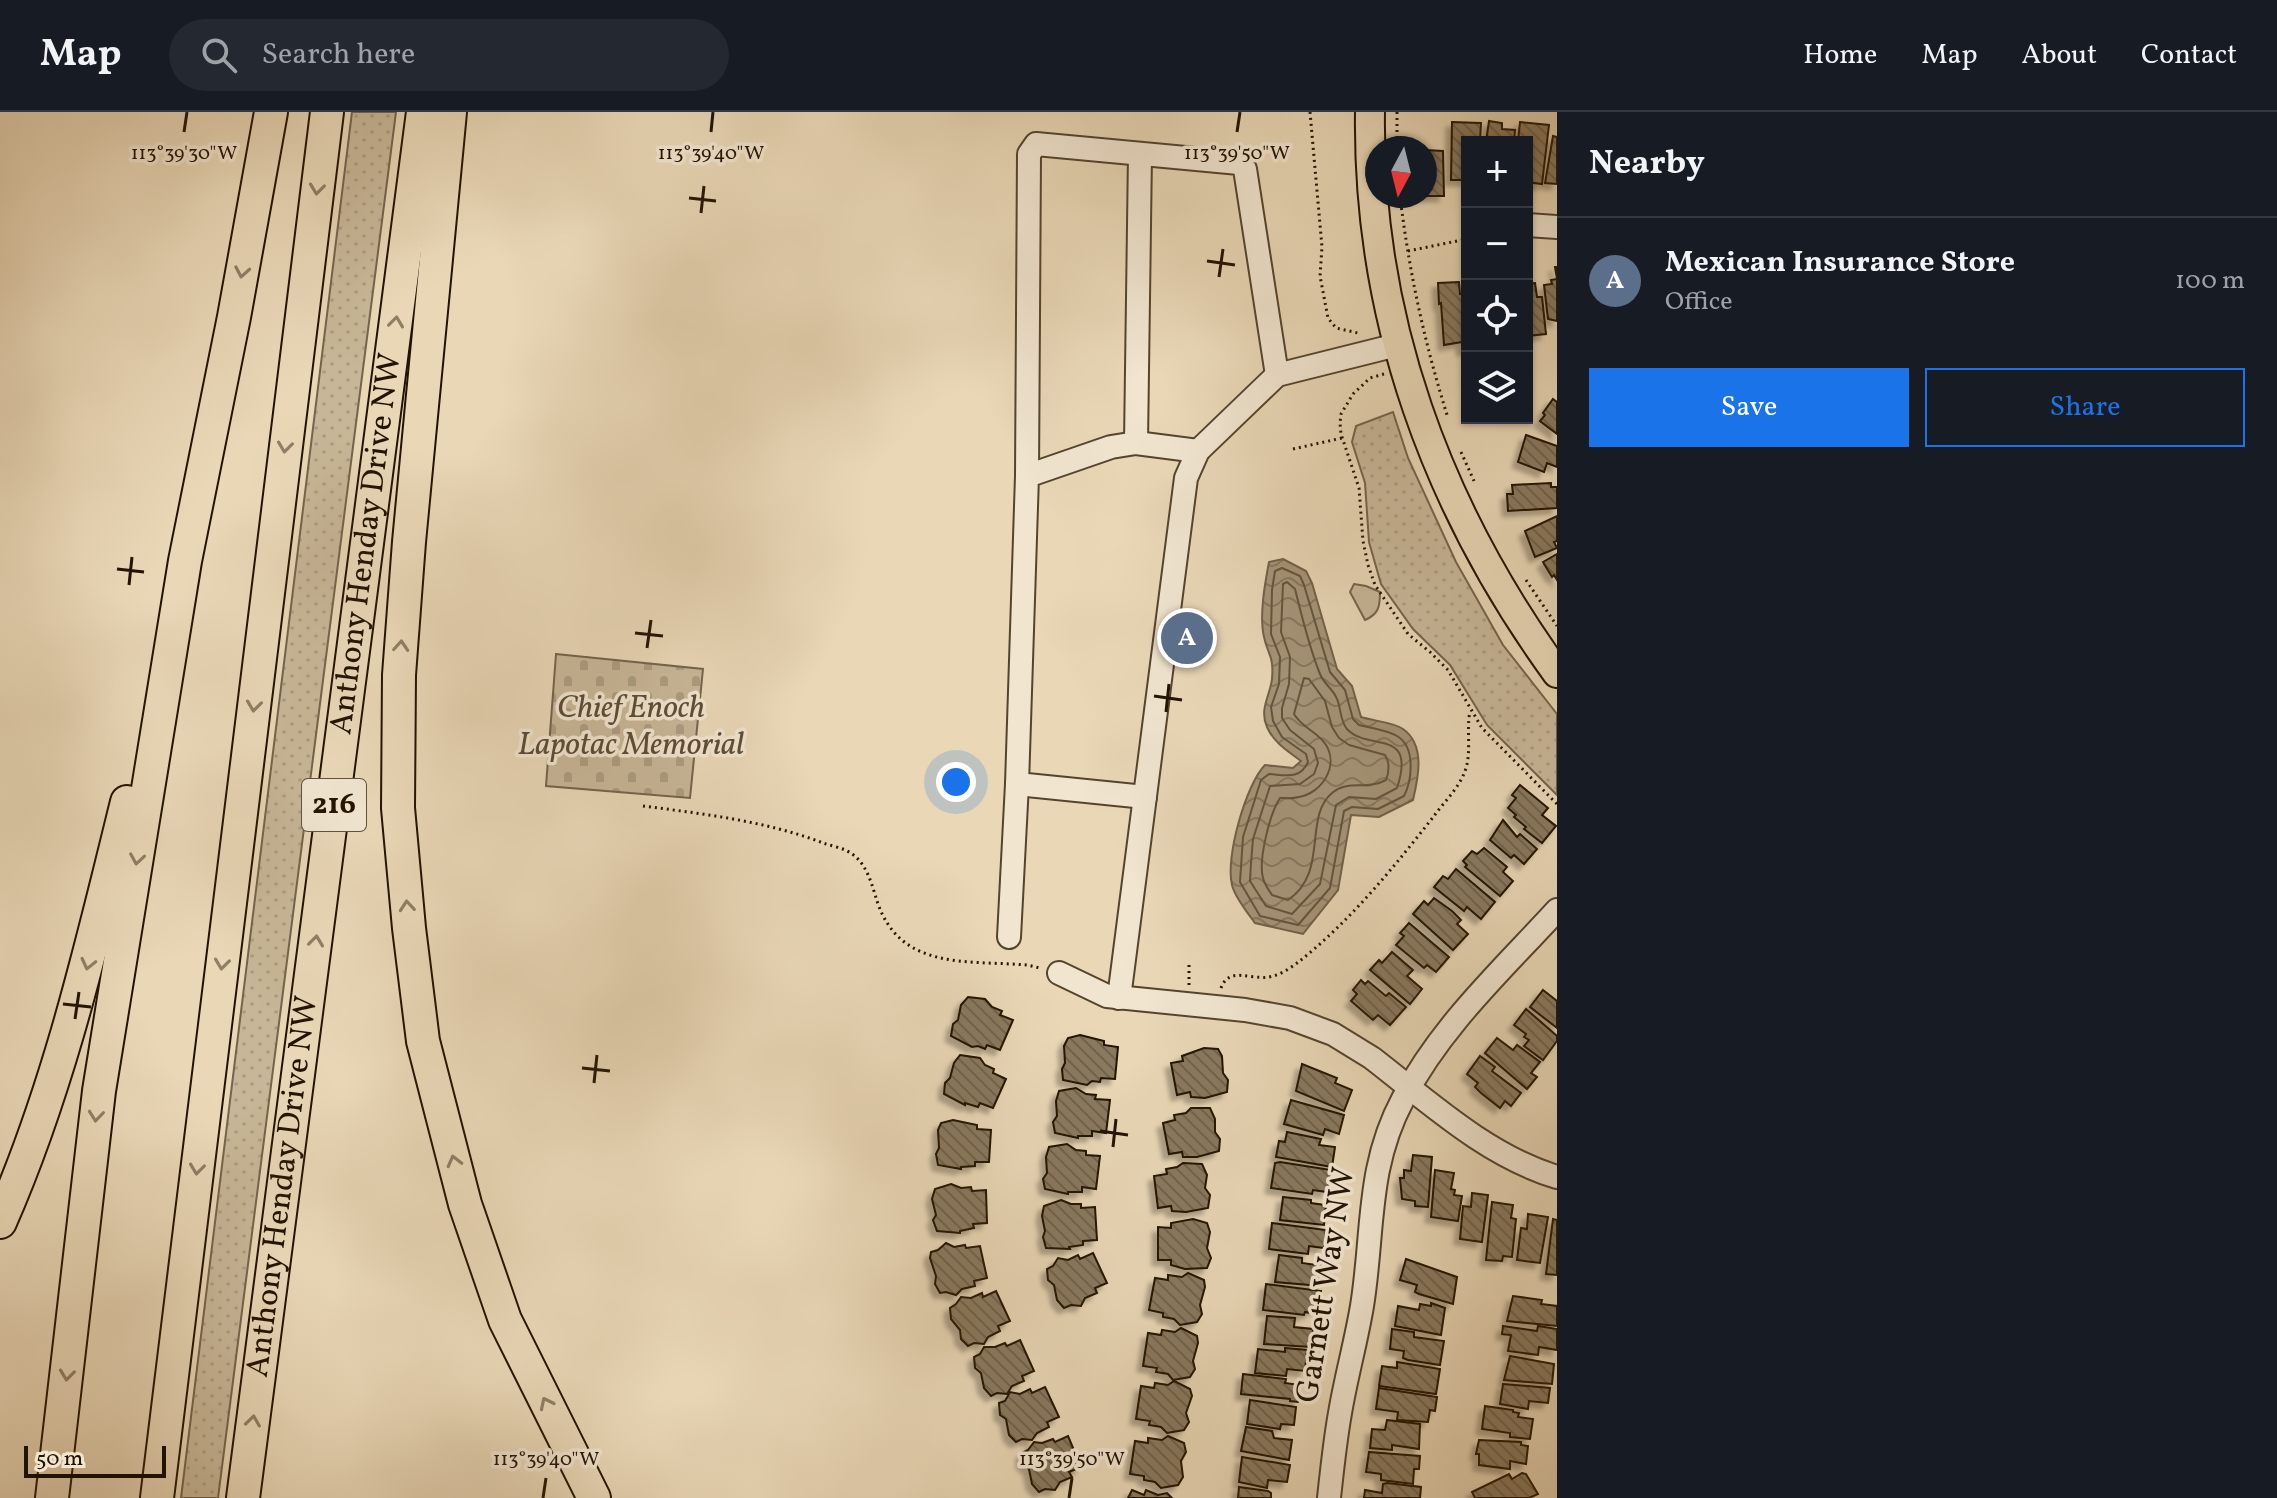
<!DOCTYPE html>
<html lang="en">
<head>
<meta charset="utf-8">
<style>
  body { margin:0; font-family:Vollkorn,serif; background:#242831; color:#f1f3f6 }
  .controls { position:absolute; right:24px; top:24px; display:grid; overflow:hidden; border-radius:0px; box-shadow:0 2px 6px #0004 }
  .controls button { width:72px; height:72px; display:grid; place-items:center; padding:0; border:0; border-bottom:2px solid #363941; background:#171b24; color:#f1f3f6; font:40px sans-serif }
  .compass { position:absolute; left:1365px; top:24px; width:72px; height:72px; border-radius:50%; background:#171b24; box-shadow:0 2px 6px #0004; rotate:187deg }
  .scale { position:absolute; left:24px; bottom:20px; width:142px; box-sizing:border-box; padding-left:8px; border:4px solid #221301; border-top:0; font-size:22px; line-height:28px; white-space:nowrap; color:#221301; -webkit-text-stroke:6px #f1e5d0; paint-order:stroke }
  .you { position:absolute; left:956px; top:670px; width:28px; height:28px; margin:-20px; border:6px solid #fff; border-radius:50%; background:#1a73e8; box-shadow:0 0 0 12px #1a73e833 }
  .badge { display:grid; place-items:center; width:52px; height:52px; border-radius:50%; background:#1a73e8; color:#fff; font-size:26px; font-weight:700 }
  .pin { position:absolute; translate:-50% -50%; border:4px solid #fff; box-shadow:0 2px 8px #0006 }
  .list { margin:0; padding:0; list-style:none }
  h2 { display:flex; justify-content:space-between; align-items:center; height:104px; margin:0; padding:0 32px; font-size:34px }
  h2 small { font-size:26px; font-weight:400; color:#9ea1a6 }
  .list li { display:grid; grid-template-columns:52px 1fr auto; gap:24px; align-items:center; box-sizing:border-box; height:128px; padding:0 32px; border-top:2px solid #363941 }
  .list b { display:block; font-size:30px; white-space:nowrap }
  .list p { margin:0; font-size:26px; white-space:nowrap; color:#9ea1a6 }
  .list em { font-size:26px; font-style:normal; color:#9ea1a6 }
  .actions { display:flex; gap:16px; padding:24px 32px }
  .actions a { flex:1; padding:18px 0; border:2px solid #1a73e8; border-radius:0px; text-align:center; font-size:28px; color:#1a73e8 }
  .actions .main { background:#1a73e8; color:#fff }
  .icon { flex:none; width:44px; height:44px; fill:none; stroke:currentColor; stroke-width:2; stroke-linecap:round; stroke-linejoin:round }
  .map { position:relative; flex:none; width:1557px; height:1386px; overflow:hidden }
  header { display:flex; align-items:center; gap:48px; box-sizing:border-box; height:112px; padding:0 40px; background:#171b24; border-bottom:2px solid #363941 }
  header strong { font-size:38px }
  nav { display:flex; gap:44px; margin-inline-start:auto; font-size:28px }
  .search { width:560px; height:72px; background:#242831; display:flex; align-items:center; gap:20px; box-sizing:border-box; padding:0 28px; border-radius:44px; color:#9ea1a6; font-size:30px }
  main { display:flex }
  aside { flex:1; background:#171b24 }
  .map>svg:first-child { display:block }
</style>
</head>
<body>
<header>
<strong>Map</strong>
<div class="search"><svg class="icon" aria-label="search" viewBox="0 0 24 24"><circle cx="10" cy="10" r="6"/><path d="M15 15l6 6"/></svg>Search here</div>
<nav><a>Home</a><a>Map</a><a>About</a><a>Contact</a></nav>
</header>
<main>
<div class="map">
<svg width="1557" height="1386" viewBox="0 0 1557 1386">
  <defs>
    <pattern id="grass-dots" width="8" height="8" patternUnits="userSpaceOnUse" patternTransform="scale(2)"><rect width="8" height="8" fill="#c7b697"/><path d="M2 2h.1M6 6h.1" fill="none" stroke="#ab9c80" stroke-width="1.8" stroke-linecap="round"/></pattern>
    <pattern id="cemetery-stones" width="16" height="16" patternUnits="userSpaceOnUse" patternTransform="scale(2)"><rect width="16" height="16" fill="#c7b697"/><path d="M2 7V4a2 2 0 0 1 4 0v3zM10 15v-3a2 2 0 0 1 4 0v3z" fill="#ab9c80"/></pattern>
    <pattern id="water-waves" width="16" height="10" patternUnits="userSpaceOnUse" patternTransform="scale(2)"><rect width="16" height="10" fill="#a59478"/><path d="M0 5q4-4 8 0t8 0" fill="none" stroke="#867860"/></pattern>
    <pattern id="building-back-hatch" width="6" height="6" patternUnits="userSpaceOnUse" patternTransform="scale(2)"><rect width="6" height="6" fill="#89795f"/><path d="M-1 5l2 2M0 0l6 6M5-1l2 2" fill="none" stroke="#70624c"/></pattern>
    <filter id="shadow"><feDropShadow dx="-5.5" dy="5.5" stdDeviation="2" flood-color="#0004"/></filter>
  </defs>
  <rect width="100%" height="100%" fill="#e9d7b6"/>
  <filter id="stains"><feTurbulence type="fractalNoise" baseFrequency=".0025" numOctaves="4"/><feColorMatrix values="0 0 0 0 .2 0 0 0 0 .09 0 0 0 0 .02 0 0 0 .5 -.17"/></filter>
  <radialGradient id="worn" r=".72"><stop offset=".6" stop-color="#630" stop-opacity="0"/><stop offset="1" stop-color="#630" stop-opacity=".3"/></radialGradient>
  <g fill="url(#grass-dots)" stroke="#74644c" stroke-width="2">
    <polygon points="352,0 396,0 218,1386 181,1386"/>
    <polygon points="1393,300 1408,346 1456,450 1503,533 1557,602 1557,683 1487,613 1450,553 1413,517 1381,472 1369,430 1365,371 1352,330 1356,314"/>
  </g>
  <polygon fill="url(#cemetery-stones)" stroke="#74644c" stroke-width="2" points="556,542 703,557 690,686 546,674"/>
  <path fill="#c7b697" stroke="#74644c" stroke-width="2" d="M1354,472L1366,474L1380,480C1380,494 1379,502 1365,508L1350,480Z"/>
  <path fill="url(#water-waves)" stroke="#716048" stroke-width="2" d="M1283,447L1306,459L1312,471L1337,557L1352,574L1361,605C1373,609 1393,610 1403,617C1426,633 1418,667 1413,688L1379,705L1351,703L1338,778L1303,822L1255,811C1248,801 1235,786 1232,773C1225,746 1246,672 1265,653L1293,656L1301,649C1288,639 1274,631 1267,615C1259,597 1270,584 1272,567C1274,543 1268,544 1264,525C1259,504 1265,471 1269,450Z"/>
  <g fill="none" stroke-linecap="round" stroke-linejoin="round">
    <g stroke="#64543c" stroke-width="2">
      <path d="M1282,456L1300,464L1304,473L1330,560L1345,578L1353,607L1359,613C1371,616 1387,618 1397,624C1416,635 1412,668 1404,684L1378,697L1352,695L1344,699L1330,776L1298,813L1260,804L1240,770L1243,725L1261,668L1269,662C1285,663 1300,668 1308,650L1306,642L1282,625L1273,609L1271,595L1279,572L1280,545L1271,522L1272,478L1275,459Z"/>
      <path d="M1287,470L1295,477C1302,505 1309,535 1320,562C1324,572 1333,577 1337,587C1341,596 1340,609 1347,617C1368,640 1417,615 1397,676L1376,687L1349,685L1336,693L1320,772L1292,802L1266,794L1250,769L1251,751L1253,727L1270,674L1300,672L1314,662L1318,651L1314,637L1290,618L1282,606V596L1289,572L1290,545L1281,520L1283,472Z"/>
      <path d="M1304,566L1309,567L1325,589L1332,615L1339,626L1349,633L1385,643C1390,650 1389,661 1386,668C1366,679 1348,667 1332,681C1303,705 1329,761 1288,788L1272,783C1269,778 1264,772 1263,766C1258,748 1270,701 1280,686C1286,686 1292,687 1299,685C1322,681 1339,654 1326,633C1318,620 1302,616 1294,602Z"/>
    </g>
  </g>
  <g fill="url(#building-back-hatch)" stroke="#221301" stroke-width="2" filter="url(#shadow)">
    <polygon points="1489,9 1502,11 1502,17 1515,18 1514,30 1486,30"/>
    <polygon points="1452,10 1481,11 1480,30 1467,30 1467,68 1451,68"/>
    <polygon points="1520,10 1549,13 1542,72 1527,70 1527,30 1518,30"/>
    <polygon points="1553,24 1557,25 1557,72 1545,71"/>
    <polygon points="1425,38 1443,39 1444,84 1425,84"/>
    <polygon points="1555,155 1557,155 1557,209 1548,207 1544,173 1552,172 1551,168 1557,167"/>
    <polygon points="1459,170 1460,182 1467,182 1467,237 1462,238 1462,230 1444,233 1441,191 1439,192 1438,171"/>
    <polygon points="1535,171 1537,185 1542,185 1546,222 1527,224 1527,172"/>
    <polygon points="1553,287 1557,290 1557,322 1540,309 1545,303 1543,301"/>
    <polygon points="1526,323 1557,334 1557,355 1547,351 1544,360 1518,350"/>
    <polygon points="1551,371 1551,375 1557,375 1557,396 1508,399 1507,382 1513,382 1512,373"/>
    <polygon points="1557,404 1557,429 1554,430 1557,436 1535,445 1525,419"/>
    <polygon points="1557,442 1557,468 1554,463 1552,465 1543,450"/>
    <polygon points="1520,673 1548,696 1542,703 1556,714 1542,731 1524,717 1526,715 1514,705 1516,703 1508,696 1516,686 1512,683"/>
    <polygon points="1503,708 1517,725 1520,722 1537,737 1524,752 1514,743 1511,746 1490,728"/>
    <polygon points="1484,736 1507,755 1503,760 1513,769 1500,784 1465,755 1467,753 1463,749 1472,739 1477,742"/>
    <polygon points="1456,757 1495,790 1481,807 1467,795 1464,799 1434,775 1443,764 1448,767"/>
    <polygon points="1434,786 1452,799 1461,808 1457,812 1468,822 1453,838 1413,802 1424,789 1428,793"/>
    <polygon points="1409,811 1449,845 1436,860 1427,853 1424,856 1396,833 1404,824 1400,821"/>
    <polygon points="1392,840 1413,858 1407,864 1422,877 1410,892 1370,858 1379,848 1382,851"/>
    <polygon points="1361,868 1365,872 1368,869 1386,884 1389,881 1406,895 1390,913 1378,903 1373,908 1351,889 1357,882 1353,878"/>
    <polygon points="1543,878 1557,889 1557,916 1530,895"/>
    <polygon points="968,885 985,887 992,895 1002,899 1000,903 1013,908 1000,938 987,933 985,937 978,934 972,935 951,924 953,912 958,908 961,893"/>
    <polygon points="1526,897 1557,924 1557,929 1543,948 1524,934 1529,928 1524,925 1526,922 1514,913"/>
    <polygon points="1080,923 1104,929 1104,933 1118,935 1115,967 1101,966 1100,970 1092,969 1087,973 1063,968 1062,957 1065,951 1064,934 1068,926"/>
    <polygon points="1497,926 1513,938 1517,933 1540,950 1531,961 1537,965 1527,977 1485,941"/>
    <polygon points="1204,936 1218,937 1222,944 1223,961 1228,968 1227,980 1205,986 1191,985 1190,980 1177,983 1171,951 1183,949 1182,944"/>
    <polygon points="960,943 980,946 985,953 994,957 993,961 1006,967 993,996 980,991 978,995 965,991 965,993 944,982 945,971 950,966 954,951"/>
    <polygon points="1480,944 1495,955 1492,959 1521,981 1511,994 1505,989 1500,996 1481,981 1475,975 1478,971 1467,962"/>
    <polygon points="1302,952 1337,966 1335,971 1352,978 1344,999 1296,979"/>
    <polygon points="1076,976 1086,982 1096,983 1095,987 1110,988 1106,1021 1092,1019 1092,1024 1078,1024 1078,1026 1055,1021 1053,1010 1057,1004 1056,989 1059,979"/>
    <polygon points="1291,988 1344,1003 1339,1022 1325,1017 1323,1023 1284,1012"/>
    <polygon points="1191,996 1210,996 1215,1007 1215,1020 1220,1027 1219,1039 1197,1045 1183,1045 1182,1040 1169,1042 1163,1011 1175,1008 1174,1003 1186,1001"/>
    <polygon points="953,1008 977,1013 977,1017 991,1018 989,1050 975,1050 975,1054 961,1055 961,1057 938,1053 936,1042 939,1036 938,1018 941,1011"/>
    <polygon points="1287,1020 1321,1027 1319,1033 1335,1035 1332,1055 1276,1045 1279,1029 1285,1030"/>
    <polygon points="1067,1032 1076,1038 1086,1039 1086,1043 1100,1044 1096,1077 1082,1075 1082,1080 1068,1080 1068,1082 1045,1077 1043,1067 1047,1061 1046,1045 1049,1035"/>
    <polygon points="1413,1043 1432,1045 1428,1095 1415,1094 1415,1089 1402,1087 1400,1066 1404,1066 1404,1058 1411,1059"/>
    <polygon points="1280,1050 1331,1058 1327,1080 1313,1078 1312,1082 1271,1076 1275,1051"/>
    <polygon points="1183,1051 1202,1052 1207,1063 1205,1076 1210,1083 1208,1096 1186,1100 1172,1099 1171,1094 1158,1096 1154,1064 1167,1062 1166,1057 1177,1055"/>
    <polygon points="1435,1058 1454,1061 1451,1077 1455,1078 1454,1083 1462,1084 1458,1109 1431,1105"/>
    <polygon points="951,1072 961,1076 971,1075 972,1079 986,1078 987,1111 973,1112 974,1116 960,1119 960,1121 937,1119 933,1108 936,1103 932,1087 935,1077"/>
    <polygon points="1472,1081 1488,1083 1482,1130 1460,1127 1463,1094 1471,1095"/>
    <polygon points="1283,1085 1311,1088 1311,1091 1326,1093 1324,1113 1280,1108"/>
    <polygon points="1061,1088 1071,1092 1081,1092 1081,1096 1095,1095 1097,1128 1083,1129 1083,1133 1069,1135 1070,1137 1046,1136 1043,1125 1045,1119 1042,1104 1044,1094"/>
    <polygon points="1492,1090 1513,1093 1511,1106 1516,1107 1512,1145 1503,1144 1502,1149 1486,1148"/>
    <polygon points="1528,1102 1548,1105 1540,1151 1517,1148 1521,1116 1527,1117"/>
    <polygon points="1193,1107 1207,1111 1210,1120 1207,1136 1211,1146 1207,1156 1185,1157 1171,1153 1171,1148 1158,1148 1158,1115 1171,1116 1171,1111"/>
    <polygon points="1553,1107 1557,1108 1557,1163 1546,1162"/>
    <polygon points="1272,1111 1326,1118 1324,1136 1309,1134 1308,1142 1269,1137"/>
    <polygon points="946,1131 954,1135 965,1133 966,1136 980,1134 987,1166 974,1169 975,1174 962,1177 956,1183 946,1180 940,1181 935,1172 936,1164 930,1146 931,1140 938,1138"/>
    <polygon points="1093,1141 1107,1171 1095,1176 1097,1181 1085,1186 1081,1194 1071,1193 1064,1196 1057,1188 1054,1173 1048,1168 1047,1157 1053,1154 1058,1146 1068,1148 1078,1143 1080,1147"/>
    <polygon points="1279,1143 1302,1146 1302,1151 1324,1154 1321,1174 1275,1170"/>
    <polygon points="1406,1147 1457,1165 1453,1192 1419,1182 1415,1180 1417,1173 1400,1168"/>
    <polygon points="1188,1161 1204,1168 1205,1175 1200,1193 1202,1202 1197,1210 1180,1213 1174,1207 1163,1205 1163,1201 1149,1198 1155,1166 1168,1168 1168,1163 1182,1165"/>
    <polygon points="1266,1172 1321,1179 1318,1197 1311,1196 1310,1201 1305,1200 1304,1203 1263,1198"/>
    <polygon points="996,1179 1010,1209 998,1214 1000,1219 988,1225 984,1232 974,1231 968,1234 961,1227 960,1218 951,1207 950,1196 956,1192 961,1185 971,1186 982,1181 983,1185"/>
    <polygon points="1513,1184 1542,1188 1541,1192 1557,1194 1557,1214 1507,1209"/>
    <polygon points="1431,1191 1445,1196 1441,1223 1395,1214 1398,1194 1419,1198 1420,1192 1431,1194"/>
    <polygon points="1267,1204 1295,1206 1294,1215 1313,1217 1311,1235 1264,1232"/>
    <polygon points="1503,1214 1537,1219 1538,1214 1557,1217 1557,1238 1539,1235 1538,1243 1508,1239 1511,1223 1502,1222"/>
    <polygon points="1181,1216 1197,1224 1198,1231 1193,1249 1195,1257 1190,1265 1173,1268 1168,1262 1156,1260 1157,1256 1143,1254 1148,1221 1161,1223 1162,1218 1175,1220"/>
    <polygon points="1392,1217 1414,1220 1414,1225 1444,1229 1440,1253 1408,1248 1403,1246 1404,1239 1390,1237"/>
    <polygon points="1020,1228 1034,1259 1022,1264 1024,1269 1012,1274 1007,1282 997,1281 991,1284 984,1276 981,1261 975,1256 974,1245 980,1242 984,1235 995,1235 1005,1231 1007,1234"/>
    <polygon points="1285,1236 1307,1238 1305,1259 1287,1257 1286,1264 1255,1261 1258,1237 1285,1240"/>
    <polygon points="1510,1244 1554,1252 1552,1272 1504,1268"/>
    <polygon points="1397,1250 1440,1257 1436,1282 1379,1274 1382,1254 1397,1256"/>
    <polygon points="1243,1262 1286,1267 1285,1271 1300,1273 1298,1290 1290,1289 1290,1287 1241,1282"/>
    <polygon points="1174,1269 1190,1277 1192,1284 1186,1301 1189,1310 1184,1318 1167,1321 1161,1315 1149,1313 1150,1309 1136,1307 1141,1274 1154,1276 1155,1271 1168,1273"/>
    <polygon points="1503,1272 1550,1276 1548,1291 1529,1289 1528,1297 1500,1292"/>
    <polygon points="1045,1275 1059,1305 1047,1310 1049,1315 1037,1321 1032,1328 1022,1327 1016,1330 1009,1323 1006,1307 1000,1303 999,1291 1005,1289 1010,1280 1020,1282 1030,1277 1032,1281"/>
    <polygon points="1379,1276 1437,1285 1435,1299 1430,1298 1428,1310 1397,1308 1398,1300 1376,1297"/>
    <polygon points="1250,1288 1296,1295 1294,1313 1281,1312 1280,1317 1247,1312"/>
    <polygon points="1485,1294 1513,1298 1513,1300 1519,1301 1518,1305 1533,1307 1530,1327 1510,1325 1510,1321 1482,1317"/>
    <polygon points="1387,1308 1420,1312 1419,1337 1392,1333 1392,1338 1370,1336 1372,1317 1385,1318"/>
    <polygon points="1246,1315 1272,1319 1274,1326 1292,1328 1289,1348 1241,1339"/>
    <polygon points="1068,1324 1081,1355 1069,1360 1072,1365 1060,1370 1055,1378 1045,1377 1039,1380 1032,1372 1029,1357 1022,1351 1022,1341 1028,1338 1034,1330 1042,1331 1053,1327 1055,1330"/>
    <polygon points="1168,1324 1184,1331 1186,1340 1181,1349 1183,1365 1178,1373 1161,1376 1155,1370 1144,1368 1144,1364 1130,1362 1135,1329 1148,1331 1148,1326 1162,1328"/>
    <polygon points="1479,1328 1521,1330 1521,1333 1528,1334 1526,1352 1510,1349 1510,1357 1479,1353 1479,1342 1476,1342"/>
    <polygon points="1369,1340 1420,1344 1419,1357 1414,1357 1413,1372 1381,1368 1381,1362 1366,1360"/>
    <polygon points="1242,1345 1290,1353 1287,1370 1268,1368 1267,1376 1239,1370"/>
    <polygon points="1522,1361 1526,1362 1538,1382 1529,1386 1475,1386 1472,1380 1509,1362 1512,1367"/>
    <polygon points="1387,1371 1421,1375 1420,1386 1364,1386 1365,1378 1382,1381 1383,1372"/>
    <polygon points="1239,1375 1268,1379 1271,1381 1271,1386 1238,1386"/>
    <polygon points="1132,1378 1144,1383 1146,1378 1158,1383 1167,1381 1172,1386 1128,1386"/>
  </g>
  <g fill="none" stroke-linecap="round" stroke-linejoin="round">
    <defs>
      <g id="minor">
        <polyline points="1527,113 1557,115"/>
        <polyline points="1136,331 1140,42"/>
        <polyline points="1027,364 1029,42 1036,32 1239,51 1245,57 1277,263"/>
        <polyline points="1017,672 1145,685"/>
        <polyline points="1009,825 1017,672 1027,364 1111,335 1136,331 1198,339"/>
        <path d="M1059,861L1107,884L1245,898L1290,906L1333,922L1372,946C1429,990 1487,1044 1557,1065"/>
        <polyline points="1119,886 1186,366 1198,339 1277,263 1397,233"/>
        <path d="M1329,1386C1332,1358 1335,1329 1340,1301C1346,1265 1356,1230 1362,1194C1374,1120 1366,1056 1403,987C1441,914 1502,858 1557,798"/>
      </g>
      <path id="major" d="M1370,0C1367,206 1437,396 1557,561"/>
      <g id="highway">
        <polyline points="450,0 409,430 399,563 398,696 409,816 423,929 465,1092 505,1208 594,1386"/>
        <path d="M0,1110C59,976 92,832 127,690"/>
        <polyline points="52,1386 99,979 185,449 234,205 271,0"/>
        <polyline points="157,1386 327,0"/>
        <path id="s1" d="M243,1386L423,0"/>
      </g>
    </defs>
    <use href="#minor" stroke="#54442e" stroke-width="26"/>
    <use href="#major" stroke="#221301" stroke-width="32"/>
    <use href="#highway" stroke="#221301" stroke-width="36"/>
    <g stroke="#221301" stroke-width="3" stroke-dasharray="2 4" stroke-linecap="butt">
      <polyline points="1310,0 1322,135 1320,164 1328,206 1336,216 1358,221"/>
      <polyline points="1397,0 1397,36"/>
      <path d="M1400,84C1409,160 1425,233 1448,306"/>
      <polyline points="1408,139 1467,127"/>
      <polyline points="1384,262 1370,266 1353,282 1341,302 1340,311 1341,322 1359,376 1363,429 1368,453 1375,473 1408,522 1430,540 1448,558 1482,616 1557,692"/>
      <polyline points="1293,337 1342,326"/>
      <polyline points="1461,340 1474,369"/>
      <polyline points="1526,468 1557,514"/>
      <path d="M643,694C704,702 766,709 823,731C832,734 844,736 852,742C867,752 872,773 877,789C900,859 967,848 1027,853L1040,856"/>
      <polyline points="1189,873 1189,849"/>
      <path d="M1221,876C1229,854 1251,868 1269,865C1281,863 1292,855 1301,848C1351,808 1394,755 1434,704C1444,690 1459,676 1465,659C1472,641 1466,618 1470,599"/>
    </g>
    <use href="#minor" stroke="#f1e5d0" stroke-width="22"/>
    <use href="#major" stroke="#e9d7b6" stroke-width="28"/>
    <use href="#highway" stroke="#e9d7b6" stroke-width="32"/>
  </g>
  <defs><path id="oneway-chevron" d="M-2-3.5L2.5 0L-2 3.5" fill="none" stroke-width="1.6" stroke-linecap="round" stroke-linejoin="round" transform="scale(2)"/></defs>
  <g stroke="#8f7f65">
    <use href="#oneway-chevron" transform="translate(317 77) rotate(97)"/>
    <use href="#oneway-chevron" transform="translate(242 160) rotate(100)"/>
    <use href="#oneway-chevron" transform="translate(396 210) rotate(-83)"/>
    <use href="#oneway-chevron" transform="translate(285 335) rotate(97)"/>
    <use href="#oneway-chevron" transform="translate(401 534) rotate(-86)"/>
    <use href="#oneway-chevron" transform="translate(254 594) rotate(97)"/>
    <use href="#oneway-chevron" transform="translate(137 747) rotate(99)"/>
    <use href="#oneway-chevron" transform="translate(407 794) rotate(-95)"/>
    <use href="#oneway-chevron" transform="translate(316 829) rotate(-83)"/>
    <use href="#oneway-chevron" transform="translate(88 852) rotate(103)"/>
    <use href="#oneway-chevron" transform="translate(222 852) rotate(97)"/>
    <use href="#oneway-chevron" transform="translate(96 1004) rotate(96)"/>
    <use href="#oneway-chevron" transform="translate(454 1049) rotate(-104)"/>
    <use href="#oneway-chevron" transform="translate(197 1057) rotate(97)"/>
    <use href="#oneway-chevron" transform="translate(67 1263) rotate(97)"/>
    <use href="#oneway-chevron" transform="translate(546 1291) rotate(-116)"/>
    <use href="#oneway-chevron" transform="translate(253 1309) rotate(-82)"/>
  </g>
  <path fill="none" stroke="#221301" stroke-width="3" d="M184,20L187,0M711,20L713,0M1237,20L1240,0M689,86L716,89M701,101L704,74M1207,149L1235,153M1219,165L1223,137M117,457L144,460M129,473L132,445M635,521L663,524M647,536L651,508M1154,584L1182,588M1166,600L1169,572M63,892L91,895M75,907L79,880M582,956L610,959M594,971L597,943M1100,1019L1128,1023M1113,1035L1116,1007M543,1386L546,1366M1069,1386L1072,1366"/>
  <g text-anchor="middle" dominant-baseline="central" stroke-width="7" stroke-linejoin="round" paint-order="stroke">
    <rect fill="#f1e5d0" stroke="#60523f" stroke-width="2" x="302" y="667" width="64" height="52" rx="6"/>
    <g font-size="30" font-weight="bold" fill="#221301">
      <text x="334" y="693">216</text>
    </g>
    <g font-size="32" fill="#221301" stroke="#f1e5d0">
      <text stroke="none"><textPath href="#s1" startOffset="962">Anthony Henday Drive NW</textPath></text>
      <text stroke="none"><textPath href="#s1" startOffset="314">Anthony Henday Drive NW</textPath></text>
      <text transform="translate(1327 1173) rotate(-81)">Garnett Way NW</text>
    </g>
    <g font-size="32" font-style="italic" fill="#5c4c36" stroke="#f1e5d0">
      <text x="631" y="597">Chief Enoch<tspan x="631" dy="37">Lapotac Memorial</tspan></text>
    </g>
  </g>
  <g font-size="20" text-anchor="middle" fill="#221301" stroke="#f1e5d0" stroke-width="7" stroke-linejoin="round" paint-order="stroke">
    <text x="184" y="47">113°39'30"W</text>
    <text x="711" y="47">113°39'40"W</text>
    <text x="1237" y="47">113°39'50"W</text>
    <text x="546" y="1353">113°39'40"W</text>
    <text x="1072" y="1353">113°39'50"W</text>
  </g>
  <rect width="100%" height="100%" filter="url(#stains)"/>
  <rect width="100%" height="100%" fill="url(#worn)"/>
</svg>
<div class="controls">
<button>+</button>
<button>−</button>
<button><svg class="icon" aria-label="locate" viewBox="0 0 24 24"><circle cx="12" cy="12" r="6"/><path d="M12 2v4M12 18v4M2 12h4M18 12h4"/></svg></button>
<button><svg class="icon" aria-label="layers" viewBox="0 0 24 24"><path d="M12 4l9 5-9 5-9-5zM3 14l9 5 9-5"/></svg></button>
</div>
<svg class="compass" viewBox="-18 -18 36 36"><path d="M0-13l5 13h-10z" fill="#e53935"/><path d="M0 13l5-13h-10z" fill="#9ea1a6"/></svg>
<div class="scale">50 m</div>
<div class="you"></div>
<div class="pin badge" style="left:1187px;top:526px;background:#5c6f8a">A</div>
</div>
<aside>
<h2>Nearby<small></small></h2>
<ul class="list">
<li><span class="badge" style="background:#5c6f8a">A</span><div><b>Mexican Insurance Store</b><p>Office</p></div><em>100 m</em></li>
</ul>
<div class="actions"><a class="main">Save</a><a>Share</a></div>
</aside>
</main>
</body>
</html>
